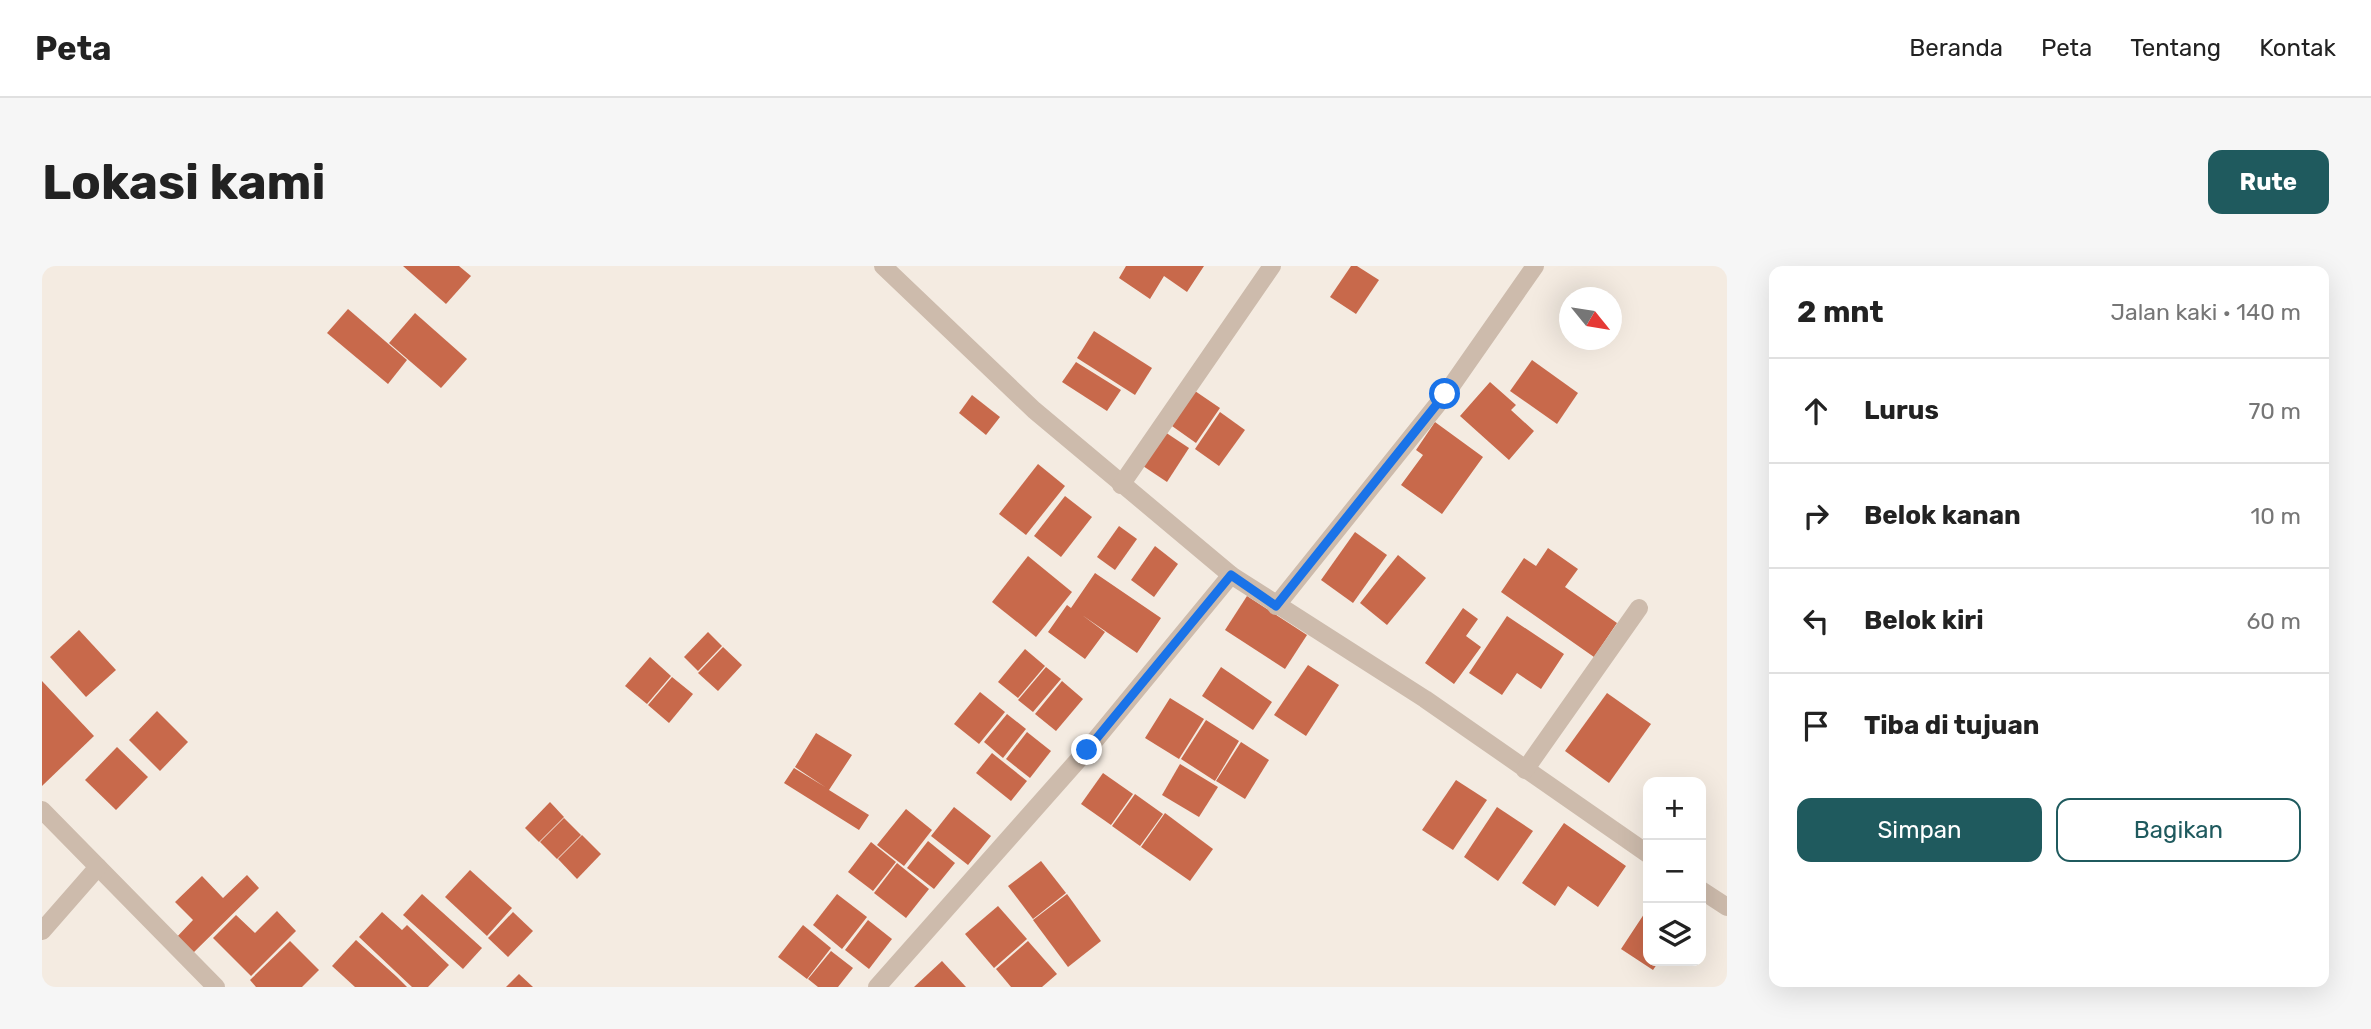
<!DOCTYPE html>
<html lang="id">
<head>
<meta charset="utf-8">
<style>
  body { margin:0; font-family:Rubik,sans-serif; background:#f6f6f6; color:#222 }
  .controls { position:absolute; right:21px; bottom:21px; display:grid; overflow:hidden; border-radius:14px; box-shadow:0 7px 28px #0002 }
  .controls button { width:63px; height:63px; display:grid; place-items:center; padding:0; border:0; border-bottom:2px solid #e0e0e0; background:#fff; color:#222; font:35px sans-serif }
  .compass { position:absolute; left:1517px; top:21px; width:63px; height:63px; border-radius:50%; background:#fff; box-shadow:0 7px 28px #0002; rotate:120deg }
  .stop { position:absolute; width:21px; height:21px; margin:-16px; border:5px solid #1a73e8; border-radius:50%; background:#fff }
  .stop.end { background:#1a73e8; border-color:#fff; box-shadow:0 2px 7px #0008 }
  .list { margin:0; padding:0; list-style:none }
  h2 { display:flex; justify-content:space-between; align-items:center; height:91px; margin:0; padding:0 28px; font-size:30px }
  h2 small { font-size:23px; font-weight:400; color:#767676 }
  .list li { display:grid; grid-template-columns:46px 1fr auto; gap:21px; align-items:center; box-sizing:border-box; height:105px; padding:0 28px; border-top:2px solid #e0e0e0 }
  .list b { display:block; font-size:26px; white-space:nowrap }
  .list em { font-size:23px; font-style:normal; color:#767676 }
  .actions { display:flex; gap:14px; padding:21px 28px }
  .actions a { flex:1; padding:16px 0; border:2px solid #1f5a5e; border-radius:14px; text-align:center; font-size:24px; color:#1f5a5e }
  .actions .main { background:#1f5a5e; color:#fff }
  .icon { flex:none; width:38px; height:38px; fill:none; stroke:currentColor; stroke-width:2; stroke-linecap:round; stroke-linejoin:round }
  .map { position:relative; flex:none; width:1685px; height:721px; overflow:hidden; border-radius:14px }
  header { display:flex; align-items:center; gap:42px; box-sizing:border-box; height:98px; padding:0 35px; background:#fff; border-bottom:2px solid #e0e0e0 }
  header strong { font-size:33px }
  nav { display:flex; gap:38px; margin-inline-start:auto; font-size:24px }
  .intro { display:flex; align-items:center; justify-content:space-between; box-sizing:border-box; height:168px; padding:0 42px }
  h1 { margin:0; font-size:49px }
  .button { padding:18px 32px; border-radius:14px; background:#1f5a5e; color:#fff; font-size:24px; font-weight:700 }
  main { display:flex; gap:42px; padding:0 42px }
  aside { flex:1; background:#fff; border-radius:14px; box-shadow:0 7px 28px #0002 }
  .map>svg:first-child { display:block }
</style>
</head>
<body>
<header>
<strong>Peta</strong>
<nav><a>Beranda</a><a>Peta</a><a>Tentang</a><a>Kontak</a></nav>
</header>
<div class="intro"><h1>Lokasi kami</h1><a class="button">Rute</a></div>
<main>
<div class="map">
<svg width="1685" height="721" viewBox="0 0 1685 721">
  <rect width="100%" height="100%" fill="#f4ebe1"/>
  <g fill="#c8694b">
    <polygon points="361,0 417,0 429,10 404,38"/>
    <polygon points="1084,0 1162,0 1145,26 1122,10 1108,33 1077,12"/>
    <polygon points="1309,0 1315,0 1337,14 1314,48 1288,31"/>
    <polygon points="306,43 365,94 346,118 285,67"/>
    <polygon points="373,47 425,93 399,122 347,77"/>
    <polygon points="1052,65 1110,102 1093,129 1035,92"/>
    <polygon points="1490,94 1536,127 1515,158 1468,125"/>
    <polygon points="1034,96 1079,124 1065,145 1020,116"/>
    <polygon points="1448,116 1474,139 1469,144 1492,165 1467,194 1418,150"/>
    <polygon points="1153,125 1178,142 1154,177 1130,160"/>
    <polygon points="930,129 958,151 944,169 917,147"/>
    <polygon points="1178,146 1203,164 1177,200 1153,183"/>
    <polygon points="1393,156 1441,191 1400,248 1359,219 1381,189 1374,184"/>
    <polygon points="1120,164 1147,182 1125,216 1098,198"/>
    <polygon points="996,198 1023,220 984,269 957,248"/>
    <polygon points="1023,230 1050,251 1019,291 992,270"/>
    <polygon points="1077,260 1095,273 1073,304 1055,291"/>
    <polygon points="1313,266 1345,289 1311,337 1279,314"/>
    <polygon points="1113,280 1136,298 1112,331 1089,314"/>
    <polygon points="1506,282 1536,303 1523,321 1575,357 1552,391 1459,326 1482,292 1494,300"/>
    <polygon points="1356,289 1384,312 1345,359 1318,337"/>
    <polygon points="986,290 1030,326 994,371 950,336"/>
    <polygon points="1053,307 1119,352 1095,387 1040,349 1063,366 1043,393 1006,366 1025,339 1029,342"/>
    <polygon points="1205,330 1265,369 1243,403 1183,364"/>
    <polygon points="1421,342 1436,353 1424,370 1439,381 1412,418 1383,397"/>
    <polygon points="1465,350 1522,388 1499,423 1475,407 1460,429 1427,407"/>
    <polygon points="37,364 74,404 44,431 8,391"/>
    <polygon points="666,366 680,380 656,405 642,391"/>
    <polygon points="681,381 700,399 676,425 656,407"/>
    <polygon points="983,383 1003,400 976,432 956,416"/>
    <polygon points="608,391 629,410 605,438 583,420"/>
    <polygon points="1266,399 1297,419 1264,470 1232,449"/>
    <polygon points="1004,401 1019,413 991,446 976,434"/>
    <polygon points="1179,401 1230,436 1211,464 1160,430"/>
    <polygon points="630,411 651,428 627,457 606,439"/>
    <polygon points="0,415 52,470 0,520"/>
    <polygon points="1020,415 1041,433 1014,465 993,448"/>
    <polygon points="938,426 963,446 937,478 912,458"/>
    <polygon points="1565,427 1609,458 1567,517 1523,485"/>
    <polygon points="1128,432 1162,453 1137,493 1103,472"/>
    <polygon points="115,445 146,476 118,505 87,474"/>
    <polygon points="965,448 984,463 961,492 942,476"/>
    <polygon points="1164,454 1197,475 1173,515 1139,493"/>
    <polygon points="985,466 1009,485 988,512 964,493"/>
    <polygon points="774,467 810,489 787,524 827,549 817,564 742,517 752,502 783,521 753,501"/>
    <polygon points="1199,476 1227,494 1203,533 1174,515"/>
    <polygon points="75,481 106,511 74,544 43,514"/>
    <polygon points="950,487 985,515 969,535 934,507"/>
    <polygon points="1138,498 1176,521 1157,551 1120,529"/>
    <polygon points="1061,507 1091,528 1069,559 1039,538"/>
    <polygon points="1414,514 1445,534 1411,584 1380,564"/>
    <polygon points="1093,528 1121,548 1098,580 1070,560"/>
    <polygon points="508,536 522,551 497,576 483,562"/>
    <polygon points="912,541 949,570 926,599 889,570"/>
    <polygon points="1455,541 1491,565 1456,615 1422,591"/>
    <polygon points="864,543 890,564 862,600 835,579"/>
    <polygon points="1123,547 1171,583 1148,615 1099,581"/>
    <polygon points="522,552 539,569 515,593 498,576"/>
    <polygon points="1522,557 1584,600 1556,641 1526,620 1513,640 1480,617"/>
    <polygon points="540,569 559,588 535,613 516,593"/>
    <polygon points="886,575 913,597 892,623 865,602"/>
    <polygon points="829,576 854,596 831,625 806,606"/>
    <polygon points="999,595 1024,627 991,653 966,620"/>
    <polygon points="855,597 887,623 864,652 832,627"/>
    <polygon points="428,604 470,642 445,670 403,631"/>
    <polygon points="205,609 217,622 148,690 132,674 151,654 133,636 160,610 181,632"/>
    <polygon points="380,628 440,682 421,703 361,649"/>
    <polygon points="795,628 825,651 800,683 771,659"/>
    <polygon points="1025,628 1059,675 1026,701 991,654"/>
    <polygon points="956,640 985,673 952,702 923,668"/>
    <polygon points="1606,642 1606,695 1617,695 1611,704 1579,683"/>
    <polygon points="235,645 254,665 209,710 171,672 194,649 213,667"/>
    <polygon points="340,646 360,664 365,659 407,699 386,721 370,721 317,671"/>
    <polygon points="471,646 491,665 466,691 446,672"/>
    <polygon points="826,654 850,673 827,703 803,684"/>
    <polygon points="761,659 789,682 765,713 736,691"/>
    <polygon points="314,674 355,711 365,721 313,721 290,700"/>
    <polygon points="248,675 277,704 260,721 214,721 208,714"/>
    <polygon points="986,675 1015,708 1000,721 969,721 954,703"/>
    <polygon points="789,685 811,702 796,721 776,721 766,713"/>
    <polygon points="900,695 924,721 872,721"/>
    <polygon points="477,708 491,721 464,721"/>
  </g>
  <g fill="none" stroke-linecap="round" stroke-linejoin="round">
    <g stroke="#cdbbac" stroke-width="18">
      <polyline points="841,0 992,144 1189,309 1383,433 1606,588"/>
      <polyline points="1079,219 1230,0"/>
      <polyline points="1234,340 1403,129 1493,0"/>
      <polyline points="1483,504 1597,342"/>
      <polyline points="0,544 174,721"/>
      <polyline points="1659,624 1685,641"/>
      <polyline points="0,665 56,601"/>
      <polyline points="835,721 1045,484 1189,309"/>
    </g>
  </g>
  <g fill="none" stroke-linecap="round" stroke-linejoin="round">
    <polyline stroke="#1a73e8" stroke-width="9" points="1045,484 1189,309 1234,340 1403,128"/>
  </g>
</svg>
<div class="controls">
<button>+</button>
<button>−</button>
<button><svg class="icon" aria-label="layers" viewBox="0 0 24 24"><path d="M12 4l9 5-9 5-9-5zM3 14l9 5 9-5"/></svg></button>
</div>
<svg class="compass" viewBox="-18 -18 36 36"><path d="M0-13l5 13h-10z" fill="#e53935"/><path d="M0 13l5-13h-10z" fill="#767676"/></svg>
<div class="stop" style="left:1403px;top:128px"></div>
<div class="stop end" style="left:1045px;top:484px"></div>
</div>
<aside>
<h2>2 mnt<small>Jalan kaki · 140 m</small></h2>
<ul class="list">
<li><svg class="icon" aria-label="ahead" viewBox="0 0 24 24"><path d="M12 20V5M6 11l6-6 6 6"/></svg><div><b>Lurus</b></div><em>70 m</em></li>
<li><svg class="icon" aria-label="right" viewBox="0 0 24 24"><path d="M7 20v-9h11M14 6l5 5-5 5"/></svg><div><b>Belok kanan</b></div><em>10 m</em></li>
<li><svg class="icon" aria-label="left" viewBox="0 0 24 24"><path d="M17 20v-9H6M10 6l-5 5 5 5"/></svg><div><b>Belok kiri</b></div><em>60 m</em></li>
<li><svg class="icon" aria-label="arrive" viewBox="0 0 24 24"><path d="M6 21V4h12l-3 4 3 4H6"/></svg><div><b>Tiba di tujuan</b></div></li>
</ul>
<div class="actions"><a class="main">Simpan</a><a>Bagikan</a></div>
</aside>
</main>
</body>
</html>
